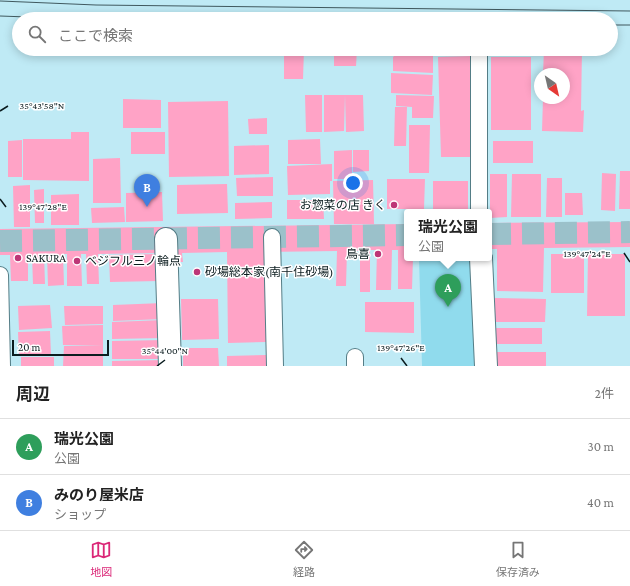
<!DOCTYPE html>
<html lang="ja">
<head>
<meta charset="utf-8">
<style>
  body { margin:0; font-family:"Crimson Pro","Noto Sans JP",serif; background:#f6f6f6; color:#222 }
  .compass { position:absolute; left:534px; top:68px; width:36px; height:36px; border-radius:50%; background:#fff; box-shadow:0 2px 10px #0003; rotate:146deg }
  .scale { position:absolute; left:12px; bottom:10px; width:97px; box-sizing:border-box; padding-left:4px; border:2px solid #0b1c1f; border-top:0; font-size:11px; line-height:14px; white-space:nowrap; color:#0b1c1f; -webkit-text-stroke:3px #fff; paint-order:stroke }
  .you { position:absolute; left:353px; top:183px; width:14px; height:14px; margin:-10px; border:3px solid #fff; border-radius:50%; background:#1a73e8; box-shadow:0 0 0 6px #1a73e833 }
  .badge { display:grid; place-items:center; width:26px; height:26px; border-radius:50%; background:#db2777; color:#fff; font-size:13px; font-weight:700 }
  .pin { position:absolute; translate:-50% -33px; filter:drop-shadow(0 1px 2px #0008) }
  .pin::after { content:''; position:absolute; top:21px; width:14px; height:12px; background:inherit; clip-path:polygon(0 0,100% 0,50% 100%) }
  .popup { position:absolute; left:404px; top:209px; width:88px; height:52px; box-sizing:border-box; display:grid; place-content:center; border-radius:4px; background:#fff; filter:drop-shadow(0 1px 3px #0005); font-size:13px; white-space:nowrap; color:#767676 }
  .popup b { font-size:15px; color:#222 }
  .popup::after { content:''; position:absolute; left:50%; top:100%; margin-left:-8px; border:8px solid transparent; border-top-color:#fff }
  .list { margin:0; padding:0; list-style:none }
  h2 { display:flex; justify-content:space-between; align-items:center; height:52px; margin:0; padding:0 16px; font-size:17px }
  h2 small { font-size:13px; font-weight:400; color:#767676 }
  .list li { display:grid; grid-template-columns:26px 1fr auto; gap:12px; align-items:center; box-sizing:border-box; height:56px; padding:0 16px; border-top:1px solid #e0e0e0 }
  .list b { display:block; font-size:15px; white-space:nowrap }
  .list p { margin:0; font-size:13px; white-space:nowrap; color:#767676 }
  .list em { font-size:13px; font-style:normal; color:#767676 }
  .icon { flex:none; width:22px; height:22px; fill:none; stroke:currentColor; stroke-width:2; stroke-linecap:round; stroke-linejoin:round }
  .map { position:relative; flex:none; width:630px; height:366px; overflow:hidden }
  .search { position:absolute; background:#fff; box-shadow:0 2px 10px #0003; left:12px; right:12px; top:12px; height:44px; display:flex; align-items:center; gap:10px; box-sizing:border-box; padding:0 14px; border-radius:22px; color:#767676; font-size:15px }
  .sheet { height:164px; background:#fff }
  nav { display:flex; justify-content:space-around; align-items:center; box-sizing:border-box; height:56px; border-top:1px solid #e0e0e0; background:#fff; font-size:11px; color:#767676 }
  nav a { display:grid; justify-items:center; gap:2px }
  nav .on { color:#db2777 }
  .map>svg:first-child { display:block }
</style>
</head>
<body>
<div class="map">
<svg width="630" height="366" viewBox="0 0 630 366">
  <rect width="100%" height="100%" fill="#bfeaf5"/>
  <polygon fill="#90dbed" points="419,258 476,258 477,366 422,366"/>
  <g fill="#ffa3c6">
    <polygon points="284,49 304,49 303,79 284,79"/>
    <polygon points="334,49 357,49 356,66 334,66"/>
    <polygon points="544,49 582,49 581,111 584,110 583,132 542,131 543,98 564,98 564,74 543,74"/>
    <polygon points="397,54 433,54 433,73 393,71 393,57"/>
    <polygon points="471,56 475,157 441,157 438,57"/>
    <rect x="491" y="57" width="40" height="73"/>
    <polygon points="391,73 433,75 432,95 391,93"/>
    <polygon points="305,95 322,95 322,132 306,132"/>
    <polygon points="324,95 345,95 344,131 324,132"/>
    <polygon points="345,95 363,95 364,131 346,132"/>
    <polygon points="396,95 434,96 433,118 412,118 412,107 396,106"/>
    <polygon points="123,99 161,100 161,128 123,128"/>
    <polygon points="228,101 229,176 169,177 168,102"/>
    <polygon points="395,107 407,107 406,146 394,146"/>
    <polygon points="267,118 267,134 249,134 248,119"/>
    <polygon points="409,125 430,125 429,173 409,173"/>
    <polygon points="71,132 89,132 89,181 23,180 23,139 71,139"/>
    <rect x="131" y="132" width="34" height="22"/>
    <polygon points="320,139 321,164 288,164 288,140"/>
    <polygon points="22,140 22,177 8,177 8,141"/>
    <rect x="493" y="141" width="40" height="22"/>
    <polygon points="269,145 269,174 234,175 234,146"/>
    <polygon points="352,150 352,179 334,179 334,151"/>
    <polygon points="353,150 369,150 369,171 353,172"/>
    <polygon points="120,158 121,203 93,203 93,159"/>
    <polygon points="332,164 332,181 330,181 330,194 288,195 287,166"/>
    <polygon points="620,171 630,171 630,209 619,209"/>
    <polygon points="602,173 616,174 615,211 601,210"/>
    <polygon points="490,174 507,174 507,217 490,218"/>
    <polygon points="512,174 541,174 541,217 511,217"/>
    <polygon points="273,177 273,196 237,196 236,178"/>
    <polygon points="547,178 562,178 562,217 546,217"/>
    <polygon points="387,179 425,179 424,209 387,209"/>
    <polygon points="373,180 374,224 334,224 333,181"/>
    <rect x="433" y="181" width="35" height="30"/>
    <polygon points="227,184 228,213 177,214 177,185"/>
    <polygon points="30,185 30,227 14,227 13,186"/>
    <polygon points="44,189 44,223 35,223 34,190"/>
    <polygon points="162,192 163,221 126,222 126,193"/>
    <polygon points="565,193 582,193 583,215 565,215"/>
    <polygon points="79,194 79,225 51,225 51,195"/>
    <polygon points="287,200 323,200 324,219 287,219"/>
    <polygon points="272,202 272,218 235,219 235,203"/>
    <polygon points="124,207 125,222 92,223 91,208"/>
    <polygon points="630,222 630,247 544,248 543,292 497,291 497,249 489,249 489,223"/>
    <polygon points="407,224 407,258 413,258 412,289 398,289 398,250 392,250 391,290 376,290 377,250 370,250 370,292 360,292 360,251 347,251 346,286 336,286 337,251 265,252 266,342 228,343 227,252 182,253 183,262 165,262 165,253 98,254 99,284 87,284 86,254 81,254 82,286 67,286 67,254 63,254 64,285 48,286 47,254 44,254 45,284 33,284 32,255 28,255 28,281 11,281 10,255 0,255 0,229"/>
    <polygon points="158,254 159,281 110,282 109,255"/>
    <rect x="551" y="254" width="33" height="39"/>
    <polygon points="588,254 625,254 625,316 587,316"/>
    <polygon points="495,298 546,299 545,322 495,322"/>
    <polygon points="181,299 218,299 219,339 182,340"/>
    <polygon points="365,302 414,302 414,333 365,332"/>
    <polygon points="163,303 163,319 113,321 113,305"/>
    <polygon points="50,305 52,328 19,330 18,306"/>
    <polygon points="64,306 103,306 103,324 65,325"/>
    <polygon points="164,320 164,338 112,339 112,322"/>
    <polygon points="103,325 103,345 63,345 62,326"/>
    <rect x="495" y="328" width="47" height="16"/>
    <polygon points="50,331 51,355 19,356 18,332"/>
    <polygon points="164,340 165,359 112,359 112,341"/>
    <polygon points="103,345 103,366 63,366 64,346"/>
    <polygon points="183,348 218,348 219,366 183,366"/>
    <rect x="497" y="352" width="49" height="14"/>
    <polygon points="266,355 266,366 227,366 227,356"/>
    <rect x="21" y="357" width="33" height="9"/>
    <polygon points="164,360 164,366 112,366 112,361"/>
  </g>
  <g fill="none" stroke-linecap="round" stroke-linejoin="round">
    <g stroke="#9bc1ca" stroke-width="22" stroke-dasharray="22 11" stroke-linecap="butt">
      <polyline points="489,234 630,232"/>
      <polyline points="0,241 407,235"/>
    </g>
    <defs>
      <g id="service">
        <polyline points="479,53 479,212"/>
        <polyline points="272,237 275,366"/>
        <polyline points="0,275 2,366"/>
        <polyline points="355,357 355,366"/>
      </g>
      <g id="minor">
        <polyline points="166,239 170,366"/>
        <polyline points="481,258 486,366"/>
      </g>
    </defs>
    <use href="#service" stroke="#547d86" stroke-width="18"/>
    <use href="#minor" stroke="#547d86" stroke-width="24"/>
    <use href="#service" stroke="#fff" stroke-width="16"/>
    <use href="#minor" stroke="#fff" stroke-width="22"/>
    <g stroke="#40595f" stroke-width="1">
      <polyline points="0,1 96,5 630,11"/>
      <polyline points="0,16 83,19"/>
      <polyline points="611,25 630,25"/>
    </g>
  </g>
  <path fill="none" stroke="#0b1c1f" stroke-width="1.5" d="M0,111L8,106M0,199L6,207M624,253L630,262M401,358L407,366M157,366L165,360"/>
  <g fill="#bd3677" stroke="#fff" stroke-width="1.5">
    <circle cx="394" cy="205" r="4"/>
    <circle cx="378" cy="254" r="4"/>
    <circle cx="18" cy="258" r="4"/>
    <circle cx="77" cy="261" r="4"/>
    <circle cx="197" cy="272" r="4"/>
  </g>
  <g text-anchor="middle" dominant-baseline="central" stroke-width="3" stroke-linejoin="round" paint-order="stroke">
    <g font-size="12" fill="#0b1c1f" stroke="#fff" text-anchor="start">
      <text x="386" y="205" text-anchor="end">お惣菜の店 きく</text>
      <text x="370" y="254" text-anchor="end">鳥喜</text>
      <text x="26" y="258">SAKURA</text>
      <text x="85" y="261">ベジフル三ノ輪点</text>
      <text x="205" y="272">砂場総本家(南千住砂場)</text>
    </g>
  </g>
  <g font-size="10" text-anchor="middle" fill="#0b1c1f" stroke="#fff" stroke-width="3" stroke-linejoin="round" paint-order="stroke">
    <text x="42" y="109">35°43'58"N</text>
    <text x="43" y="210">139°47'28"E</text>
    <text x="587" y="257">139°47'24"E</text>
    <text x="401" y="351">139°47'26"E</text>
    <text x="165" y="354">35°44'00"N</text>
  </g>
</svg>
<svg class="compass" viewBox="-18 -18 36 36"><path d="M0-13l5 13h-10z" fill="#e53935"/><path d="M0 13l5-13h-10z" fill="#767676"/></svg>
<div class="scale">20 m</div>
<div class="you"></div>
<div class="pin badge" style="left:448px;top:307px;background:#2e9e5b">A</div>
<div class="popup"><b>瑞光公園</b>公園</div>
<div class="pin badge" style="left:147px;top:207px;background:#3f7fe0">B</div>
<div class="search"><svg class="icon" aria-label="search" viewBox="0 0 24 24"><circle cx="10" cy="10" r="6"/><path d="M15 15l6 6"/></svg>ここで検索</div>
</div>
<section class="sheet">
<h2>周辺<small>2件</small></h2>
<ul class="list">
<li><span class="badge" style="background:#2e9e5b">A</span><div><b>瑞光公園</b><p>公園</p></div><em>30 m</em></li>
<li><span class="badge" style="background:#3f7fe0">B</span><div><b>みのり屋米店</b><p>ショップ</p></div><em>40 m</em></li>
</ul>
</section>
<nav>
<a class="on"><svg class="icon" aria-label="map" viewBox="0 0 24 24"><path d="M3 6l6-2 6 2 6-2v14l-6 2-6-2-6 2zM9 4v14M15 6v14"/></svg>地図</a>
<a><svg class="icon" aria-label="directions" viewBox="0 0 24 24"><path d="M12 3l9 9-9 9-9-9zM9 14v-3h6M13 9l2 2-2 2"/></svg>経路</a>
<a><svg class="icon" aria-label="saved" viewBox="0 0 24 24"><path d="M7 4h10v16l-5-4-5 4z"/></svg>保存済み</a>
</nav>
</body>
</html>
